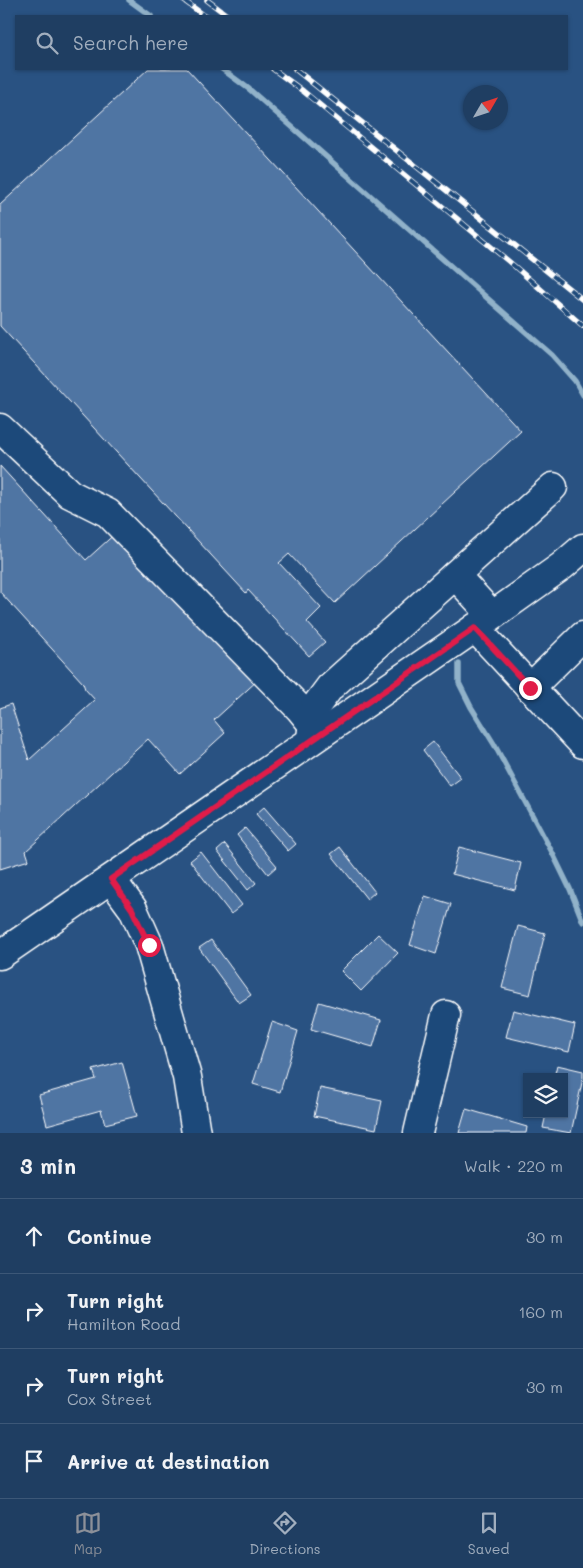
<!DOCTYPE html>
<html lang="en">
<head>
<meta charset="utf-8">
<style>
  body { margin:0; font-family:Mali,sans-serif; background:#274568; color:#f1f3f6 }
  .controls { position:absolute; right:15px; bottom:15px; display:grid; overflow:hidden; border-radius:0px; box-shadow:0 1px 4px #0004 }
  .controls button { width:45px; height:45px; display:grid; place-items:center; padding:0; border:0; border-bottom:1px solid #3c5777; background:#1f3e62; color:#f1f3f6; font:25px sans-serif }
  .compass { position:absolute; left:463px; top:85px; width:45px; height:45px; border-radius:50%; background:#1f3e62; box-shadow:0 1px 4px #0004; rotate:51deg }
  .stop { position:absolute; width:15px; height:15px; margin:-11px; border:4px solid #e11d48; border-radius:50%; background:#fff }
  .stop.end { background:#e11d48; border-color:#fff; box-shadow:0 1px 5px #0008 }
  .list { margin:0; padding:0; list-style:none }
  h2 { display:flex; justify-content:space-between; align-items:center; height:65px; margin:0; padding:0 20px; font-size:21px }
  h2 small { font-size:16px; font-weight:400; color:#a1aebe }
  .list li { display:grid; grid-template-columns:32px 1fr auto; gap:15px; align-items:center; box-sizing:border-box; height:75px; padding:0 20px; border-top:1px solid #3c5777 }
  .list b { display:block; font-size:19px; white-space:nowrap }
  .list p { margin:0; font-size:16px; white-space:nowrap; color:#a1aebe }
  .list em { font-size:16px; font-style:normal; color:#a1aebe }
  .icon { flex:none; width:28px; height:28px; fill:none; stroke:currentColor; stroke-width:2; stroke-linecap:round; stroke-linejoin:round }
  .map { position:relative; flex:none; width:583px; height:1133px; overflow:hidden }
  .search { position:absolute; background:#1f3e62; box-shadow:0 1px 4px #0004; left:15px; right:15px; top:15px; height:55px; display:flex; align-items:center; gap:12px; box-sizing:border-box; padding:0 18px; border-radius:0px; color:#a1aebe; font-size:19px }
  .sheet { height:365px; background:#1f3e62 }
  nav { display:flex; justify-content:space-around; align-items:center; box-sizing:border-box; height:70px; border-top:1px solid #3c5777; background:#1f3e62; font-size:14px; color:#a1aebe }
  nav a { display:grid; justify-items:center; gap:2px }
  nav .on { color:#8c9099 }
  .map>svg:first-child { display:block }
</style>
</head>
<body>
<div class="map">
<svg width="583" height="1133" viewBox="0 0 583 1133">
  <rect width="100%" height="100%" fill="#295282"/>
  <filter id="ink" filterUnits="userSpaceOnUse"><feTurbulence type="fractalNoise" baseFrequency=".02" numOctaves="2"/><feDisplacementMap in="SourceGraphic" scale="10" xChannelSelector="R" yChannelSelector="G"/><feConvolveMatrix kernelMatrix="1 2 1 2 8 2 1 2 1" color-interpolation-filters="sRGB"/></filter>
  <g filter="url(#ink)">
    <g fill="none" stroke-linecap="round" stroke-linejoin="round">
      <g stroke="#91b2c9" stroke-width="5.5">
        <polyline points="129,0 151,16"/>
        <polyline points="222,69 249,89 552,355 575,381 583,395"/>
        <polyline points="459,664 459,683 471,707 494,744 552,852 570,889 583,922"/>
      </g>
    </g>
    <g fill="#5074a3" stroke="#fff">
      <polygon points="148,69 187,69 521,431 335,603 289,554 279,563 321,608 307,622 325,642 309,656 248,590 246,593 0,326 0,205"/>
      <polygon points="0,466 86,560 119,530 259,679 214,720 225,733 180,774 148,739 26,851 29,860 0,869 0,708 11,704 29,760 95,700 85,689 83,683 0,592"/>
      <polygon points="433,742 461,778 450,786 423,750"/>
      <polygon points="264,807 296,844 288,851 256,814"/>
      <polygon points="245,828 277,866 268,874 237,835"/>
      <polygon points="225,844 256,883 248,890 217,851"/>
      <polygon points="340,847 375,892 367,899 331,854"/>
      <polygon points="459,847 521,863 515,890 452,874"/>
      <polygon points="201,852 242,905 231,914 190,861"/>
      <polygon points="425,896 451,904 436,954 410,945"/>
      <polygon points="518,926 545,933 530,995 502,988"/>
      <polygon points="378,934 398,953 361,991 341,971"/>
      <polygon points="211,940 251,995 239,1003 199,948"/>
      <polygon points="319,1002 381,1020 373,1047 311,1029"/>
      <polygon points="513,1010 575,1025 569,1052 506,1037"/>
      <polygon points="272,1022 298,1031 280,1092 253,1084"/>
      <polygon points="122,1062 137,1116 105,1124 101,1110 47,1125 39,1095 96,1079 93,1070"/>
      <polygon points="557,1065 583,1071 583,1078 571,1133 543,1128 546,1114 564,1114 564,1077 554,1077"/>
      <polygon points="320,1088 382,1101 376,1129 314,1116"/>
      <polygon points="466,1109 527,1127 526,1133 459,1133"/>
    </g>
    <g fill="none" stroke-linecap="round" stroke-linejoin="round">
      <defs>
        <g id="minor">
          <polyline points="0,428 70,494 108,513 300,709 313,725"/>
          <polyline points="455,575 492,615"/>
          <polyline points="475,628 583,744"/>
          <polyline points="530,688 583,636"/>
          <polyline points="311,738 315,707 330,687 553,487"/>
          <polyline points="111,879 133,909 149,945 187,1077 196,1133"/>
          <polyline points="0,955 475,628 562,566 583,548"/>
          <polyline points="418,1133 446,1015"/>
        </g>
      </defs>
      <use href="#minor" stroke="#fff" stroke-width="31"/>
      <use href="#minor" stroke="#1f4a7a" stroke-width="28"/>
      <defs>
        <g id="rail">
          <polyline points="183,0 205,16"/>
          <polyline points="207,0 228,16"/>
          <polyline points="273,69 303,91 513,265 583,326"/>
          <polyline points="295,69 583,300"/>
        </g>
      </defs>
      <use href="#rail" stroke="#fff" stroke-width="5.5"/>
      <use href="#rail" stroke="#1f4a7a" stroke-width="4" stroke-dasharray="11" stroke-linecap="butt"/>
    </g>
  </g>
  <g fill="none" stroke-linecap="round" stroke-linejoin="round" filter="url(#ink)">
    <polyline stroke="#e11d48" stroke-width="6" points="149,945 132,909 111,879 475,628 530,688"/>
  </g>
</svg>
<div class="controls">
<button><svg class="icon" aria-label="layers" viewBox="0 0 24 24"><path d="M12 4l9 5-9 5-9-5zM3 14l9 5 9-5"/></svg></button>
</div>
<svg class="compass" viewBox="-18 -18 36 36"><path d="M0-13l5 13h-10z" fill="#e53935"/><path d="M0 13l5-13h-10z" fill="#a1aebe"/></svg>
<div class="stop" style="left:149px;top:945px"></div>
<div class="stop end" style="left:530px;top:688px"></div>
<div class="search"><svg class="icon" aria-label="search" viewBox="0 0 24 24"><circle cx="10" cy="10" r="6"/><path d="M15 15l6 6"/></svg>Search here</div>
</div>
<section class="sheet">
<h2>3 min<small>Walk · 220 m</small></h2>
<ul class="list">
<li><svg class="icon" aria-label="ahead" viewBox="0 0 24 24"><path d="M12 20V5M6 11l6-6 6 6"/></svg><div><b>Continue</b></div><em>30 m</em></li>
<li><svg class="icon" aria-label="right" viewBox="0 0 24 24"><path d="M7 20v-9h11M14 6l5 5-5 5"/></svg><div><b>Turn right</b><p>Hamilton Road</p></div><em>160 m</em></li>
<li><svg class="icon" aria-label="right" viewBox="0 0 24 24"><path d="M7 20v-9h11M14 6l5 5-5 5"/></svg><div><b>Turn right</b><p>Cox Street</p></div><em>30 m</em></li>
<li><svg class="icon" aria-label="arrive" viewBox="0 0 24 24"><path d="M6 21V4h12l-3 4 3 4H6"/></svg><div><b>Arrive at destination</b></div></li>
</ul>
</section>
<nav>
<a class="on"><svg class="icon" aria-label="map" viewBox="0 0 24 24"><path d="M3 6l6-2 6 2 6-2v14l-6 2-6-2-6 2zM9 4v14M15 6v14"/></svg>Map</a>
<a><svg class="icon" aria-label="directions" viewBox="0 0 24 24"><path d="M12 3l9 9-9 9-9-9zM9 14v-3h6M13 9l2 2-2 2"/></svg>Directions</a>
<a><svg class="icon" aria-label="saved" viewBox="0 0 24 24"><path d="M7 4h10v16l-5-4-5 4z"/></svg>Saved</a>
</nav>
</body>
</html>
